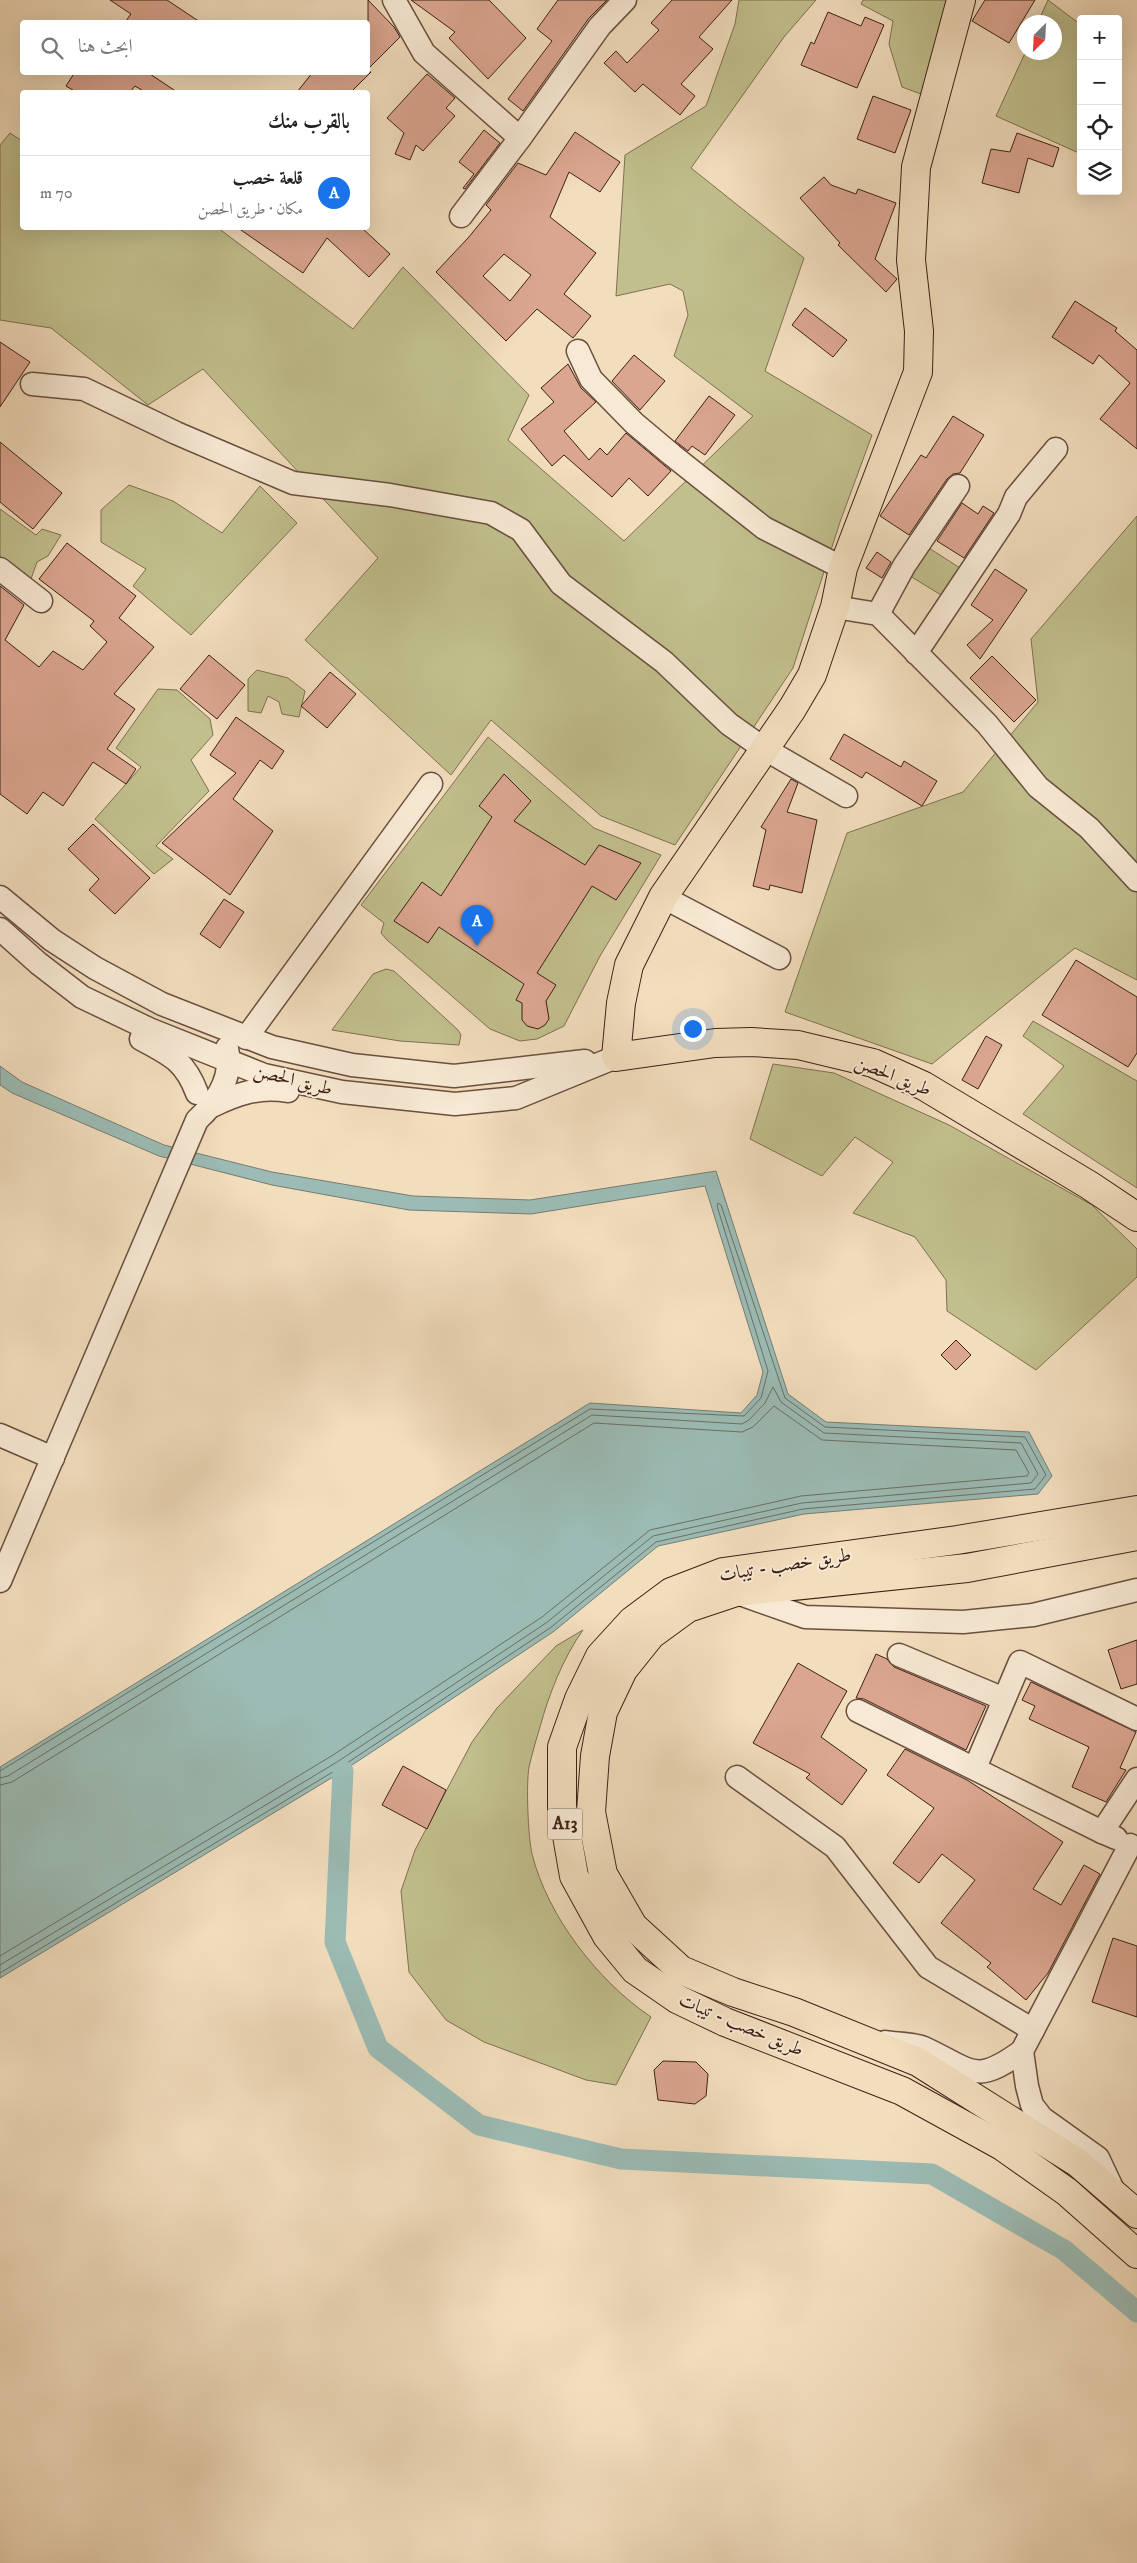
<!DOCTYPE html>
<html lang="ar">
<head>
<meta charset="utf-8">
<style>
  body { margin:0; font-family:"IM FELL DW Pica",Amiri,serif; background:#f6f6f6; color:#222; direction:rtl }
  .controls { position:absolute; right:15px; top:15px; display:grid; overflow:hidden; border-radius:5px; box-shadow:0 5px 20px #0002 }
  .controls button { width:45px; height:45px; display:grid; place-items:center; padding:0; border:0; border-bottom:1px solid #e0e0e0; background:#fff; color:#222; font:25px sans-serif }
  .compass { position:absolute; left:1017px; top:15px; width:45px; height:45px; border-radius:50%; background:#fff; box-shadow:0 5px 20px #0002; rotate:204deg }
  .you { position:absolute; left:692px; top:1028px; width:18px; height:18px; margin:-12px; border:4px solid #fff; border-radius:50%; background:#1a73e8; box-shadow:0 0 0 8px #1a73e833 }
  .badge { display:grid; place-items:center; width:32px; height:32px; border-radius:50%; background:#1a73e8; color:#fff; font-size:16px; font-weight:700 }
  .pin { position:absolute; translate:-50% -41px; filter:drop-shadow(0 1px 2px #0008) }
  .pin::after { content:''; position:absolute; top:26px; width:18px; height:15px; background:inherit; clip-path:polygon(0 0,100% 0,50% 100%) }
  .list { margin:0; padding:0; list-style:none }
  h2 { display:flex; justify-content:space-between; align-items:center; height:65px; margin:0; padding:0 20px; font-size:21px }
  h2 small { font-size:16px; font-weight:400; color:#767676 }
  .list li { display:grid; grid-template-columns:32px 1fr auto; gap:15px; align-items:center; box-sizing:border-box; height:75px; padding:0 20px; border-top:1px solid #e0e0e0 }
  .list b { display:block; font-size:19px; white-space:nowrap }
  .list p { margin:0; font-size:16px; white-space:nowrap; color:#767676 }
  .list em { font-size:16px; font-style:normal; color:#767676 }
  .icon { flex:none; width:28px; height:28px; fill:none; stroke:currentColor; stroke-width:2; stroke-linecap:round; stroke-linejoin:round }
  .map { position:relative; flex:none; width:1137px; height:2563px; overflow:hidden; direction:ltr }
  .search { position:absolute; background:#fff; box-shadow:0 5px 20px #0002; left:20px; top:20px; width:350px; height:55px; display:flex; align-items:center; gap:12px; box-sizing:border-box; padding:0 18px; border-radius:5px; color:#767676; font-size:19px }
  .panel { position:absolute; background:#fff; box-shadow:0 5px 20px #0002; left:20px; top:90px; width:350px; height:140px; border-radius:5px; direction:rtl }
  .map>svg:first-child { display:block }
</style>
</head>
<body>
<div class="map">
<svg width="1137" height="2563" viewBox="0 0 1137 2563">
  <rect width="100%" height="100%" fill="#f2ddbd"/>
  <filter id="stains"><feTurbulence type="fractalNoise" baseFrequency=".004" numOctaves="4"/><feColorMatrix values="0 0 0 0 .2 0 0 0 0 .09 0 0 0 0 .02 0 0 0 .5 -.17"/></filter>
  <radialGradient id="worn" r=".72"><stop offset=".6" stop-color="#630" stop-opacity="0"/><stop offset="1" stop-color="#630" stop-opacity=".3"/></radialGradient>
  <g fill="#c1bf8d" stroke="#7f7051">
    <polygon points="739,0 816,0 784,37 691,168 804,258 765,371 872,435 840,522 793,668 675,845 601,816 491,720 451,775 305,640 378,558 203,369 148,405 51,328 0,320 0,145 10,133 22,141 22,228 218,228 353,329 403,267 529,395 508,440 624,541 753,416 674,356 688,315 683,291 670,284 616,296 625,155 706,106 735,24"/>
    <polygon points="863,0 955,0 929,97 902,87 889,44 893,21 861,4"/>
    <polygon points="1048,0 1081,25 1079,153 996,116 1025,53 1054,52 1054,22 1038,22"/>
    <polygon points="129,485 173,501 222,533 260,486 297,523 191,635 133,586 146,569 101,542 101,510"/>
    <polygon points="0,509 36,535 42,529 61,535 48,556 37,562 31,579 22,577 0,561"/>
    <polygon points="1137,516 1137,980 1075,948 932,1064 785,1012 847,833 963,792 1038,702 1031,639"/>
    <polygon points="929,548 960,568 941,595 910,576"/>
    <polygon points="257,670 288,678 305,691 299,717 282,714 279,702 268,696 261,713 248,711 248,679"/>
    <polygon points="158,689 177,690 210,719 213,735 191,760 209,791 156,846 173,859 154,874 95,819 141,767 116,748"/>
    <polygon points="488,737 594,828 661,855 600,956 564,1026 537,1039 520,1041 490,1029 387,940 381,933 384,923 361,905"/>
    <polygon points="386,969 394,971 458,1030 461,1035 459,1045 400,1041 332,1030 373,974"/>
    <polygon points="1033,1021 1137,1081 1137,1188 1023,1114 1064,1066 1023,1036"/>
    <polygon points="773,1064 834,1073 949,1125 1092,1205 1137,1249 1137,1277 1036,1370 947,1311 946,1280 915,1237 853,1213 893,1162 855,1137 822,1176 750,1139"/>
    <path d="M583,1630C563,1658 549,1694 540,1727C536,1740 532,1754 529,1767C526,1785 528,1836 532,1854C548,1917 598,1981 651,2017L616,2085L586,2080L484,2042L446,2020L409,1972L401,1891L415,1850L472,1742L497,1708L556,1646Z"/>
  </g>
  <polygon fill="#9bbbb4" stroke="#757d74" points="0,1066 22,1082 164,1145 272,1172 413,1196 530,1200 716,1171 788,1394 826,1422 1029,1432 1052,1476 1038,1494 804,1514 658,1546 553,1632 343,1771 0,1978 0,1767 590,1403 741,1413 757,1395 763,1372 705,1186 531,1214 409,1210 272,1185 159,1156 12,1093 0,1085"/>
  <g fill="none" stroke-linecap="round" stroke-linejoin="round">
    <g stroke="#6c6e64" stroke-width="1">
      <polyline points="0,1771 590,1409 744,1416 761,1398 768,1371 717,1206 718,1203 721,1205 785,1398 825,1427 1025,1437 1046,1475 1035,1489 803,1509 656,1542 550,1628 341,1767 0,1973"/>
      <polyline points="0,1778 8,1776 592,1415 742,1424 749,1420 765,1403 773,1387 781,1402 824,1433 1021,1443 1038,1474 1031,1483 802,1503 653,1536 546,1623 337,1762 0,1965"/>
      <polyline points="0,1785 12,1782 594,1423 742,1432 753,1427 774,1406 822,1440 1016,1450 1029,1473 1027,1476 801,1496 650,1530 542,1617 333,1755 0,1956"/>
    </g>
    <polyline stroke="#9bbbb4" stroke-width="21" points="343,1771 335,1942 378,2048 479,2125 621,2159 932,2174 1064,2250 1137,2312"/>
  </g>
  <g fill="#dba690" stroke="#3d2015" fill-rule="evenodd">
    <polygon points="110,0 167,0 200,22 125,22 131,14"/>
    <polygon points="368,0 394,27 400,37 368,69"/>
    <polygon points="411,0 489,0 526,38 488,79 449,38 455,32"/>
    <polygon points="558,0 607,0 589,18 523,111 508,99 552,41 537,29"/>
    <polygon points="672,0 732,0 699,37 713,49 681,84 695,96 680,115 643,84 635,92 604,63 616,51 627,63 659,30 651,23"/>
    <polygon points="985,0 1035,0 1009,43 972,21"/>
    <polygon points="828,12 861,26 865,17 884,25 857,88 801,65 811,42 814,44"/>
    <polygon points="75,72 147,72 177,92 145,92 135,86 130,92 76,92 66,86"/>
    <polygon points="313,72 371,72 351,92 297,92"/>
    <polygon points="427,74 455,98 446,108 455,116 423,151 416,145 410,160 395,154 404,133 387,118"/>
    <polygon points="873,96 911,110 895,153 857,139"/>
    <polygon points="484,130 500,143 465,189 463,188 474,174 459,162"/>
    <path d="M575,132L620,162L600,192L569,172L550,217L596,253L564,294L591,316L573,338L537,309L506,341L436,272L468,238L491,210L486,205L518,163L546,175ZM504,254L531,275L510,301L483,276Z"/>
    <polygon points="1017,133 1059,148 1053,167 1028,158 1019,193 982,183 991,149 1010,152"/>
    <polygon points="824,177 831,185 856,194 858,189 896,203 875,259 897,279 886,292 838,245 840,243 800,198"/>
    <polygon points="238,228 362,228 390,254 369,277 327,238 303,273"/>
    <polygon points="1075,301 1117,328 1115,331 1137,350 1137,449 1100,419 1130,383 1099,355 1093,364 1052,337"/>
    <polygon points="805,308 847,340 833,357 792,325"/>
    <polygon points="0,342 30,362 0,407"/>
    <polygon points="634,355 665,381 640,410 612,381"/>
    <polygon points="568,364 581,388 596,402 564,431 589,460 600,448 607,455 626,433 671,471 648,496 629,478 612,497 564,455 552,466 521,429 554,402 541,388"/>
    <polygon points="709,396 735,415 705,455 692,446 688,451 675,441"/>
    <polygon points="953,416 984,435 960,473 953,474 947,479 909,535 880,516 921,455 926,458"/>
    <polygon points="0,442 62,493 33,529 0,502"/>
    <polygon points="962,503 978,514 983,506 994,513 964,558 937,541"/>
    <polygon points="67,543 136,596 119,618 154,647 114,694 135,709 107,749 136,769 126,784 93,762 63,806 43,792 27,814 0,794 0,586 24,605 5,640 39,667 53,651 83,670 107,642 90,626 94,621 39,579"/>
    <polygon points="877,552 891,562 882,578 866,568"/>
    <polygon points="995,569 1027,590 980,659 967,645 993,620 971,605"/>
    <polygon points="209,655 245,685 217,719 180,689"/>
    <polygon points="992,656 1036,700 1014,722 970,678"/>
    <polygon points="330,672 356,694 327,728 301,706"/>
    <polygon points="236,717 284,751 272,769 260,760 233,799 273,831 230,895 162,843 236,773 210,755"/>
    <polygon points="844,734 901,767 904,761 937,781 922,806 866,772 862,778 830,759"/>
    <polygon points="504,774 531,801 514,821 585,865 599,845 641,863 616,900 592,886 537,973 556,985 546,1001 549,1019 545,1025 538,1029 527,1026 522,1020 522,1003 516,1000 524,984 439,927 428,943 394,921 422,882 441,896 492,817 479,806"/>
    <polygon points="791,779 798,783 787,812 817,820 802,893 770,885 769,890 753,886 766,830 761,827"/>
    <polygon points="93,824 150,878 115,914 89,890 99,879 68,849"/>
    <polygon points="224,899 244,912 220,948 200,934"/>
    <polygon points="1076,960 1137,997 1137,1053 1128,1067 1042,1015"/>
    <polygon points="986,1036 1002,1045 978,1089 962,1080"/>
    <polygon points="956,1340 971,1355 956,1370 941,1355"/>
    <polygon points="1137,1640 1137,1684 1121,1689 1108,1650"/>
    <polygon points="876,1654 887,1659 894,1667 986,1706 966,1750 864,1699 856,1698"/>
    <polygon points="798,1663 847,1691 821,1737 867,1770 842,1805 806,1778 810,1774 753,1743"/>
    <polygon points="1031,1682 1136,1732 1120,1768 1126,1770 1106,1802 1072,1787 1089,1747 1029,1719 1035,1706 1022,1700"/>
    <polygon points="905,1749 967,1780 1063,1842 1033,1889 1061,1905 1084,1865 1100,1874 1048,1973 1026,2000 987,1967 991,1963 941,1923 975,1880 942,1854 919,1883 893,1863 934,1808 887,1775"/>
    <polygon points="403,1766 446,1790 427,1829 382,1805"/>
    <polygon points="1113,1938 1137,1946 1137,2017 1092,2002"/>
    <polygon points="663,2061 696,2062 708,2074 706,2096 695,2104 658,2100 654,2070"/>
  </g>
  <g fill="none" stroke-linecap="round" stroke-linejoin="round">
    <defs>
      <g id="minor">
        <polyline points="394,0 424,53 520,138"/>
        <polyline points="461,216 520,138 600,26 625,0"/>
        <polyline points="578,351 591,379 634,423 672,455 764,528 843,568"/>
        <polyline points="32,384 84,389 176,433 293,483 390,495 491,513 521,530 561,584 664,662 729,724 763,748 846,796"/>
        <polyline points="0,569 41,601"/>
        <polyline points="835,607 878,614 987,724 1038,787 1089,828 1137,880"/>
        <polyline points="878,614 904,566 958,486"/>
        <polyline points="916,653 1009,514 1016,497 1056,449"/>
        <polyline points="0,897 52,940 95,968 162,1004 272,1047 352,1065 454,1076 585,1061"/>
        <polyline points="663,897 779,958"/>
        <polyline points="0,929 38,963 82,997 149,1029 264,1075 342,1092 455,1104 516,1098 616,1057"/>
        <polyline points="246,1038 431,784"/>
        <path d="M141,1039C171,1055 185,1061 197,1093"/>
        <path d="M212,1106C237,1094 259,1086 288,1091"/>
        <polyline points="0,1435 53,1458"/>
        <path d="M0,1581L197,1120C218,1101 233,1077 227,1048"/>
        <polyline points="737,1593 805,1617 963,1622 1033,1615 1137,1590"/>
        <polyline points="899,1655 1004,1699"/>
        <polyline points="858,1711 1102,1832"/>
        <polyline points="975,1768 1020,1662 1137,1719"/>
        <polyline points="737,1777 835,1847 928,1967 1033,2030"/>
        <polyline points="1116,1838 1102,1832 1137,1779"/>
        <path d="M885,2042C897,2044 912,2043 924,2048C972,2070 974,2086 1022,2051L1130,1845"/>
        <polyline points="1022,2051 1027,2086 1032,2105 1042,2118 1098,2158 1114,2192"/>
      </g>
      <polyline id="major" points="961,0 916,167 911,260 919,331 918,372 843,568 835,607 812,675 792,709 663,897 629,965 621,1003 616,1057 715,1043 751,1042 798,1045 873,1063 924,1086 1089,1185 1137,1217"/>
      <g id="highway">
        <polyline points="1137,1510 957,1540 723,1572 671,1592 632,1621 600,1656 579,1699 562,1747 562,1807 574,1876 607,1936 635,1970 677,1999 725,2022 902,2091 1002,2146 1067,2192 1137,2254"/>
        <polyline points="1137,1536 967,1568 736,1592 688,1608 651,1635 623,1670 603,1712 595,1756 591,1812 603,1874 633,1926 681,1970 733,1992 794,2012 918,2062 1078,2163 1137,2214"/>
      </g>
    </defs>
    <use href="#minor" stroke="#6a4f3f" stroke-width="25"/>
    <use href="#major" stroke="#3d2015" stroke-width="30"/>
    <use href="#highway" stroke="#3d2015" stroke-width="30"/>
    <use href="#minor" stroke="#f7e9d4" stroke-width="22"/>
    <use href="#major" stroke="#f2ddbd" stroke-width="28"/>
    <use href="#highway" stroke="#f2ddbd" stroke-width="28"/>
  </g>
  <g text-anchor="middle" dominant-baseline="central" stroke-width="4" stroke-linejoin="round" paint-order="stroke">
    <rect fill="#f7e9d4" stroke="#755c4e" stroke-width="1" x="547.5" y="1808.5" width="35" height="31" rx="4"/>
    <g font-size="18" font-weight="bold" fill="#3d2015">
      <text x="565" y="1824">A13</text>
    </g>
    <g font-size="19" fill="#3d2015" stroke="#f7e9d4">
      <text transform="translate(893 1076) rotate(22)">طريق الحصن</text>
      <text transform="translate(293 1080) rotate(14)">طريق الحصن</text>
      <text transform="translate(785 1565) rotate(-9)">طريق خصب - تيبات</text>
      <text transform="translate(741 2025) rotate(23)">طريق خصب - تيبات</text>
    </g>
  </g>
  <rect width="100%" height="100%" filter="url(#stains)"/>
  <rect width="100%" height="100%" fill="url(#worn)"/>
</svg>
<div class="controls">
<button>+</button>
<button>−</button>
<button><svg class="icon" aria-label="locate" viewBox="0 0 24 24"><circle cx="12" cy="12" r="6"/><path d="M12 2v4M12 18v4M2 12h4M18 12h4"/></svg></button>
<button><svg class="icon" aria-label="layers" viewBox="0 0 24 24"><path d="M12 4l9 5-9 5-9-5zM3 14l9 5 9-5"/></svg></button>
</div>
<svg class="compass" viewBox="-18 -18 36 36"><path d="M0-13l5 13h-10z" fill="#e53935"/><path d="M0 13l5-13h-10z" fill="#767676"/></svg>
<div class="you"></div>
<div class="pin badge" style="left:477px;top:946px">A</div>
<div class="search"><svg class="icon" aria-label="search" viewBox="0 0 24 24"><circle cx="10" cy="10" r="6"/><path d="M15 15l6 6"/></svg>ابحث هنا</div>
<section class="panel">
<h2>بالقرب منك<small></small></h2>
<ul class="list">
<li><span class="badge">A</span><div><b>قلعة خصب</b><p>مكان · طريق الحصن</p></div><em>70 m</em></li>
</ul>
</section>
</div>
</body>
</html>
